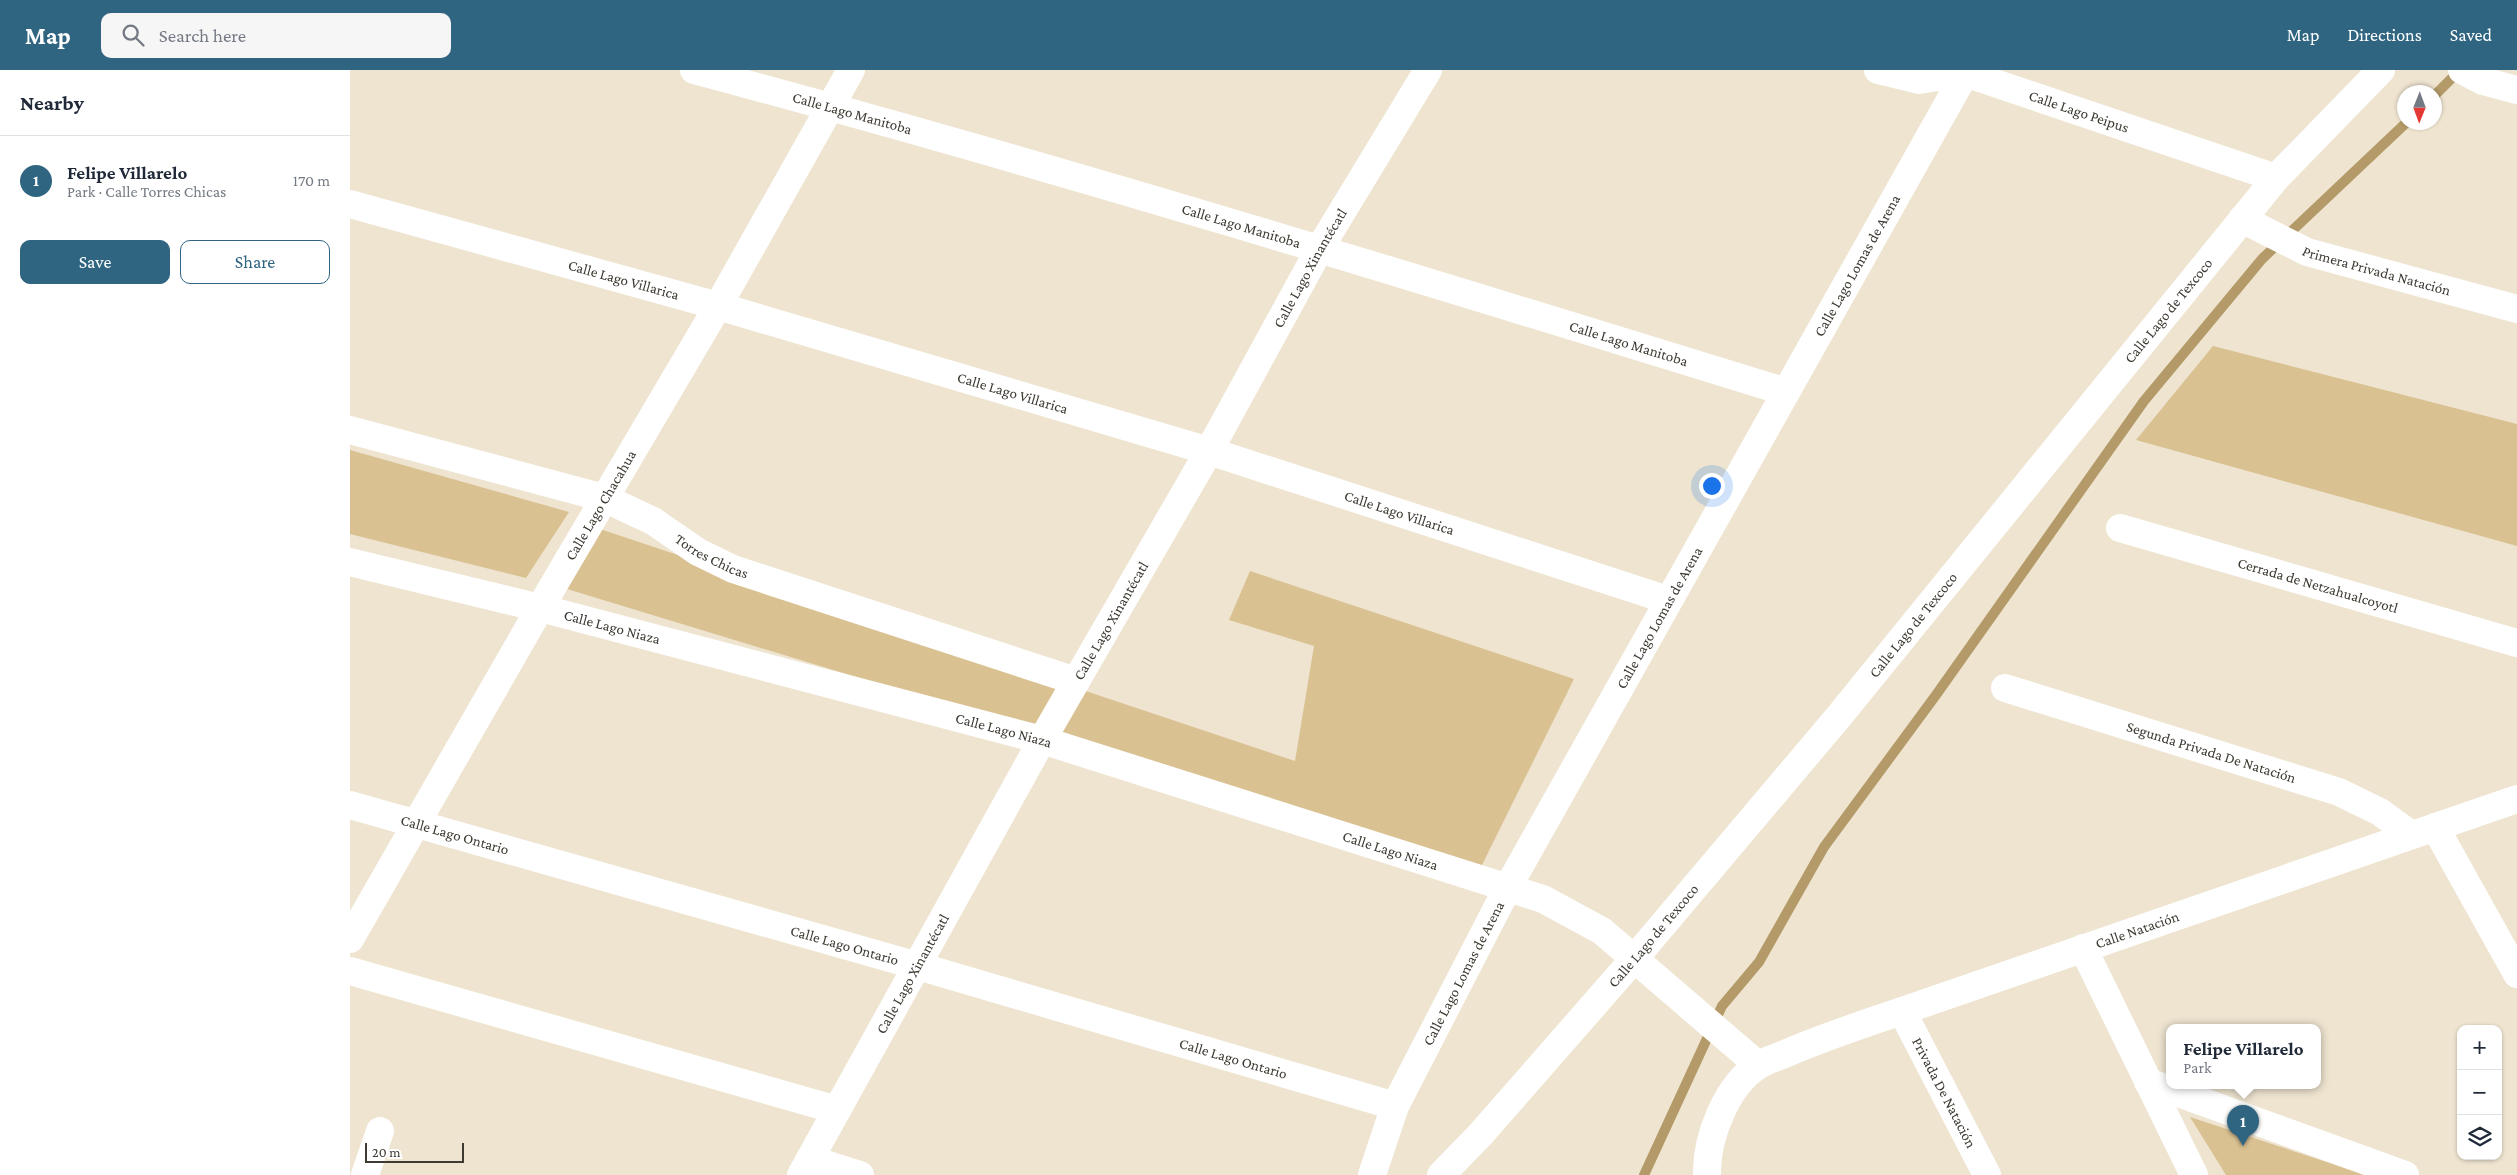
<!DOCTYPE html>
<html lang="en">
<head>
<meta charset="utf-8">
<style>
  body { margin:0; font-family:"Crimson Pro",serif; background:#f6f6f7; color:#1f2937 }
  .controls { position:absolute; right:15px; bottom:15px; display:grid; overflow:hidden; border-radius:10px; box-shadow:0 1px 4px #0004 }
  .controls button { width:45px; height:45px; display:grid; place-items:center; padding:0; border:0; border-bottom:1px solid #e0e1e3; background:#fff; color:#1f2937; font:25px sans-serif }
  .compass { position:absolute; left:2047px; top:15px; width:45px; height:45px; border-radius:50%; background:#fff; box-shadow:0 1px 4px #0004; rotate:181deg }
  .scale { position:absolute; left:15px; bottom:12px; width:99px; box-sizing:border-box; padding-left:5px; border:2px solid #3e3a32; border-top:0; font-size:14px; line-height:18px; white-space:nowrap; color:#3e3a32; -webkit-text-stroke:4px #fff; paint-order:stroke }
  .you { position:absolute; left:1361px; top:415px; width:18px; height:18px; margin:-12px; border:4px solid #fff; border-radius:50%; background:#1a73e8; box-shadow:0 0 0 8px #1a73e833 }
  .badge { display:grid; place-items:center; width:32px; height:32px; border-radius:50%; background:#2f6581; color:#fff; font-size:16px; font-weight:700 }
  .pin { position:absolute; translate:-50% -41px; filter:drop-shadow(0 1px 2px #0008) }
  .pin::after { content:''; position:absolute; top:26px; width:18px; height:15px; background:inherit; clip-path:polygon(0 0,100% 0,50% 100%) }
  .popup { position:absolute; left:1816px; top:954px; width:155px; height:65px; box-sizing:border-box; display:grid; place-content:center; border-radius:10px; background:#fff; filter:drop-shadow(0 1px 4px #0005); font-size:16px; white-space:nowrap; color:#747a83 }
  .popup b { font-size:19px; color:#1f2937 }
  .popup::after { content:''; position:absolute; left:50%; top:100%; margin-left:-10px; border:10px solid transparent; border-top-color:#fff }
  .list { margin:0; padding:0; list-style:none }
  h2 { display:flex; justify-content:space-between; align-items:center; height:65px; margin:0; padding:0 20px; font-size:21px }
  h2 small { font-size:16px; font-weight:400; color:#747a83 }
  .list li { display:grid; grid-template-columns:32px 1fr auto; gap:15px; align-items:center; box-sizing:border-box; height:90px; padding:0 20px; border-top:1px solid #e0e1e3 }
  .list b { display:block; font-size:19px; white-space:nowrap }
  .list p { margin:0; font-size:16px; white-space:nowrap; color:#747a83 }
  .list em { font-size:16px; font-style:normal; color:#747a83 }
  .actions { display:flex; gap:10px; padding:15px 20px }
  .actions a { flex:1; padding:11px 0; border:1px solid #2f6581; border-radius:10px; text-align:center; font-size:18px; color:#2f6581 }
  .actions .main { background:#2f6581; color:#fff }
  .icon { flex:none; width:28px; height:28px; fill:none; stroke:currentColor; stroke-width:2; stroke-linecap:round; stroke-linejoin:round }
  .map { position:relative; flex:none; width:2167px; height:1105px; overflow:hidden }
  header { display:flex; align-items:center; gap:30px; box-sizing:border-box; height:70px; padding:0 25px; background:#2f6581; color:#fff }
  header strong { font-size:24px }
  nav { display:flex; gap:28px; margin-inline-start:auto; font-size:18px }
  .search { width:350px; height:45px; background:#f6f6f7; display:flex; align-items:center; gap:12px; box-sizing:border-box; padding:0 18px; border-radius:10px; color:#747a83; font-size:19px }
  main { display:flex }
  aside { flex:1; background:#fff }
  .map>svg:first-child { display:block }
</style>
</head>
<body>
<header>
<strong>Map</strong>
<div class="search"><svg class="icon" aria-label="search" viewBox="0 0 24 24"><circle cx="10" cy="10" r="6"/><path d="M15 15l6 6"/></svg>Search here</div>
<nav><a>Map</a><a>Directions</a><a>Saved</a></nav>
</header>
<main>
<aside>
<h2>Nearby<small></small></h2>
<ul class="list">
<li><span class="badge">1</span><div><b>Felipe Villarelo</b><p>Park · Calle Torres Chicas</p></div><em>170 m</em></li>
</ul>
<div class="actions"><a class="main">Save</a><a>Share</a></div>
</aside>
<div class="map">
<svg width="2167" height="1105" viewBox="0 0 2167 1105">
  <rect width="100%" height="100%" fill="#eee4d0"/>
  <g fill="#dac192">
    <polygon points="1863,276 2167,354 2167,476 1786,370"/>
    <polygon points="0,380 219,442 176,508 0,464"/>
    <polygon points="250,459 945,691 964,576 879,550 900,501 1224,609 1131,797 217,519"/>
    <polygon points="1840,1047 2016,1105 1876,1105"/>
  </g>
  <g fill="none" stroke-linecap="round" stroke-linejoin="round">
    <g stroke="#b39a68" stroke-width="10">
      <polyline points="2084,26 2110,0"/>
      <polyline points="1294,1105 1372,936 1409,892 1474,777 1586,625 1794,331 1912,189 2057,52"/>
    </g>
    <g stroke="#fff" stroke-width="28">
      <path id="s1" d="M344,0C711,98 1073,210 1436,322"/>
      <path id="s2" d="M1528,0L1569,10L1615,3L1926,108"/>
      <polyline points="2112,0 2133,11 2167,20"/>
      <path id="s3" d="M0,134L368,236L859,381L1318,530"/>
      <path id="s4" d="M1892,149L1957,182L2167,239"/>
      <path id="s5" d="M0,360L254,428L303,451L348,482L383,499L726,611"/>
      <path id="s6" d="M1770,458L2167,573"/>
      <path id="s7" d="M0,492L190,538L692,670L1193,829L1252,861L1408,995"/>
      <path id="s8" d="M1655,618L1989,722L2030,742L2060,764"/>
      <path id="s9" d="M0,735L568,896L1045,1036"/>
      <polyline points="2085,757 2167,904"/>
      <path id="s10" d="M0,869L190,538L368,236L501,0"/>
      <polyline points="1733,878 1844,1105"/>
      <polyline points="0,901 487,1040"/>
      <path id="s11" d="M1552,941L1637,1105"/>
      <polyline points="1798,1012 2055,1105"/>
      <polyline points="460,1089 510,1105"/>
      <polyline points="15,1105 30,1061"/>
      <path id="s12" d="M451,1105L692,670L859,381L970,178L1078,0"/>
      <path id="s13" d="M1022,1105L1045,1036L1158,817L1617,0"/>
      <path id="s14" d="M1091,1105L1130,1065L1284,889L1490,645L1926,108L2031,0"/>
      <path id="s15" d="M1357,1105C1356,1069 1376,1015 1409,995C1417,990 1428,987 1437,983C1474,967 1513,954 1552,941L2167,729"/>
    </g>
  </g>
  <g text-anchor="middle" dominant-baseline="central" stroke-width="4" stroke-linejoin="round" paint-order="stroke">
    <g font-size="15" fill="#3e3a32" stroke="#fff">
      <text stroke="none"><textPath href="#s2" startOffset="209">Calle Lago Peipus</textPath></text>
      <text stroke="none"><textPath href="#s1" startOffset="164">Calle Lago Manitoba</textPath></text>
      <text stroke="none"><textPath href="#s1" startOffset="569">Calle Lago Manitoba</textPath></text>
      <text stroke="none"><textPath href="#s13" startOffset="1032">Calle Lago Lomas de Arena</textPath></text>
      <text stroke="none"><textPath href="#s12" startOffset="1040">Calle Lago Xinantécatl</textPath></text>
      <text stroke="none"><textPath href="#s4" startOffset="145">Primera Privada Natación</textPath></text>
      <text stroke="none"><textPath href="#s3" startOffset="284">Calle Lago Villarica</textPath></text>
      <text stroke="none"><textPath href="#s14" startOffset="1130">Calle Lago de Texcoco</textPath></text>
      <text stroke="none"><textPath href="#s1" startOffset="974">Calle Lago Manitoba</textPath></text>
      <text stroke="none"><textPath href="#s3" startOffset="689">Calle Lago Villarica</textPath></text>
      <text stroke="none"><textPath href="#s10" startOffset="501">Calle Lago Chacahua</textPath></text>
      <text stroke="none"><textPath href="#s3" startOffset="1094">Calle Lago Villarica</textPath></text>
      <text stroke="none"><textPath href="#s5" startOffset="386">Torres Chicas</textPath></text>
      <text stroke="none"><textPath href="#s6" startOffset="206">Cerrada de Netzahualcoyotl</textPath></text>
      <text stroke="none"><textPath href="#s13" startOffset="628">Calle Lago Lomas de Arena</textPath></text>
      <text stroke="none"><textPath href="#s12" startOffset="635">Calle Lago Xinantécatl</textPath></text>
      <text stroke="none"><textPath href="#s14" startOffset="725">Calle Lago de Texcoco</textPath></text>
      <text stroke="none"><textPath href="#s7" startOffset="270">Calle Lago Niaza</textPath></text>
      <text stroke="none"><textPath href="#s7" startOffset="675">Calle Lago Niaza</textPath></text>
      <text stroke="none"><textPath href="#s8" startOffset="216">Segunda Privada De Natación</textPath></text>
      <text stroke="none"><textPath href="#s9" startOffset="109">Calle Lago Ontario</textPath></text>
      <text stroke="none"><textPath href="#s7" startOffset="1080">Calle Lago Niaza</textPath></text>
      <text stroke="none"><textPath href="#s15" startOffset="528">Calle Natación</textPath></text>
      <text stroke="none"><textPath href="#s14" startOffset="320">Calle Lago de Texcoco</textPath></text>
      <text stroke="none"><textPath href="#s9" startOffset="514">Calle Lago Ontario</textPath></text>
      <text stroke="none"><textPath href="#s13" startOffset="222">Calle Lago Lomas de Arena</textPath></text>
      <text stroke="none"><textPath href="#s12" startOffset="230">Calle Lago Xinantécatl</textPath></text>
      <text stroke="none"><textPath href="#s9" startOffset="919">Calle Lago Ontario</textPath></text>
      <text stroke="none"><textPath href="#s11" startOffset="92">Privada De Natación</textPath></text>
    </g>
  </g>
</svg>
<div class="controls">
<button>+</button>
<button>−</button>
<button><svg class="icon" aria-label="layers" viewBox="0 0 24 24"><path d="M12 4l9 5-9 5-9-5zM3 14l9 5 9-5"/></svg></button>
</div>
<svg class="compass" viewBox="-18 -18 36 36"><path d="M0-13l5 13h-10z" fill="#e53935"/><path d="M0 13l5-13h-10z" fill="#747a83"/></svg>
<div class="scale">20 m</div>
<div class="you"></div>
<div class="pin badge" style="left:1893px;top:1076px">1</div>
<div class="popup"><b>Felipe Villarelo</b>Park</div>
</div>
</main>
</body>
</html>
